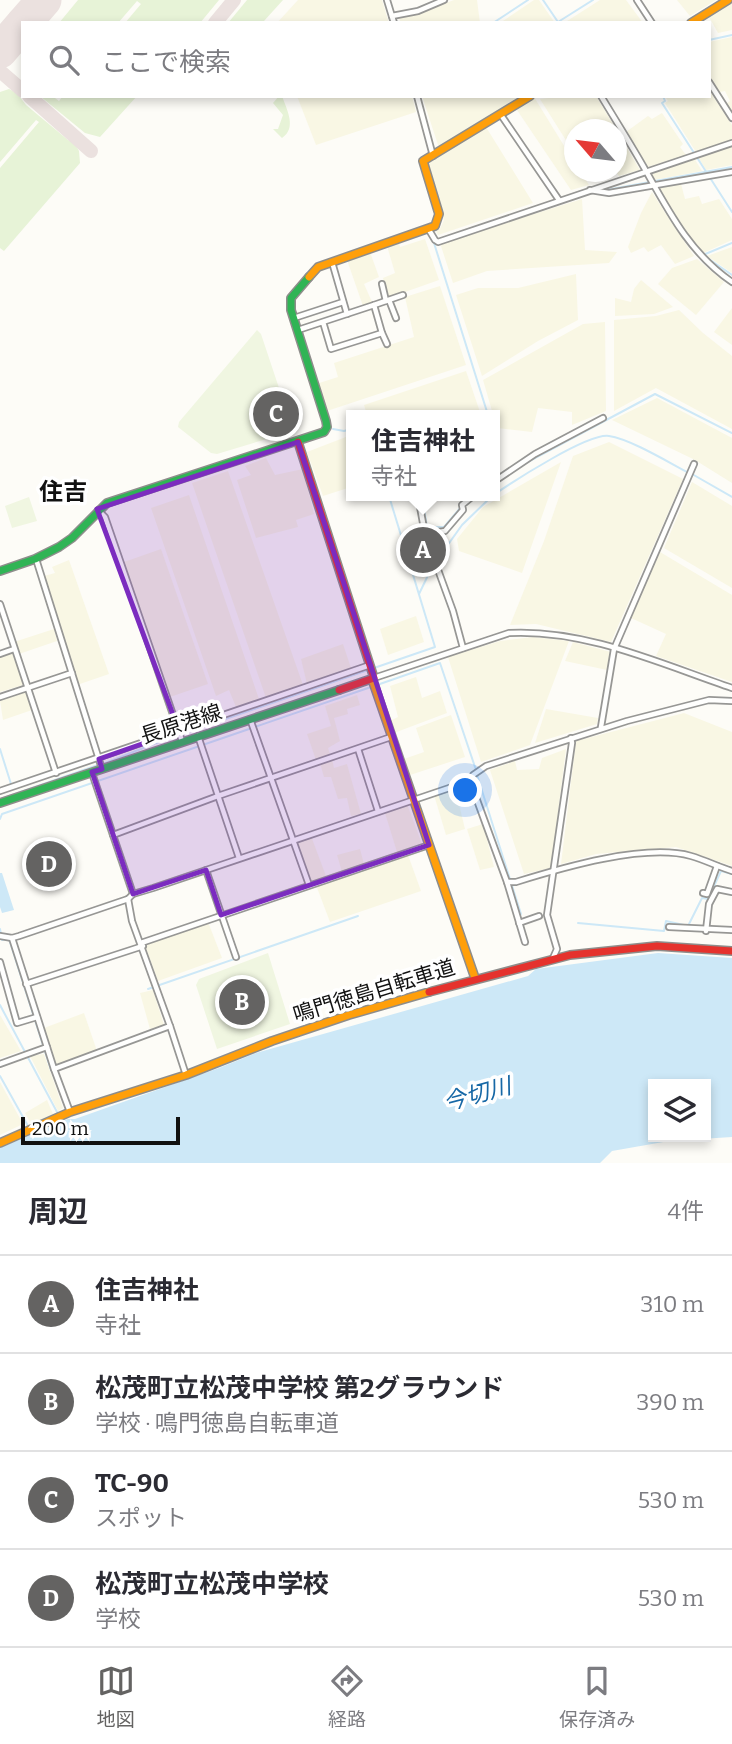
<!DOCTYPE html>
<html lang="ja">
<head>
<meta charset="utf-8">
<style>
  body { margin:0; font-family:Bitter,"Noto Sans JP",serif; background:#f7f7f7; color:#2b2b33 }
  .controls { position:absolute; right:21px; bottom:21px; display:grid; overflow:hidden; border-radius:0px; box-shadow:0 4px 10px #0003 }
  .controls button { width:63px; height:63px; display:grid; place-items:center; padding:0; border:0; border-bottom:2px solid #e1e1e2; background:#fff; color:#2b2b33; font:35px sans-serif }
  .compass { position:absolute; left:564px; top:119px; width:63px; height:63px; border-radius:50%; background:#fff; box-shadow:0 4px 10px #0003; rotate:298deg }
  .scale { position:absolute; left:21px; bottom:18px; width:159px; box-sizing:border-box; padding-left:7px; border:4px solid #111; border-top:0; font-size:19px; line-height:24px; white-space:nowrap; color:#111; -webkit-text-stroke:5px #fff; paint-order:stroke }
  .you { position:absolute; left:466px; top:791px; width:24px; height:24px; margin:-18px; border:5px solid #fff; border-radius:50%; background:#1a73e8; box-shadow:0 0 0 10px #1a73e833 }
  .badge { display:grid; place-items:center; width:46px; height:46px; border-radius:50%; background:#646362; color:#fff; font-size:23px; font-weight:700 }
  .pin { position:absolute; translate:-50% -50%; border:4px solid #fff; box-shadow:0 2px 7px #0006 }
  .popup { position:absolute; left:346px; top:410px; width:154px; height:91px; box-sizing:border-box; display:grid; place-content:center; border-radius:0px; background:#fff; filter:drop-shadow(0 2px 5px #0005); font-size:23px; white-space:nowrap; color:#7c7c81 }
  .popup b { font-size:26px; color:#2b2b33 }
  .popup::after { content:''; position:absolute; left:50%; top:100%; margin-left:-14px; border:14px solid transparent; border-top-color:#fff }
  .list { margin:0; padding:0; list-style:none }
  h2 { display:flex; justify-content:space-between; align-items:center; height:91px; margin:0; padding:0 28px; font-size:30px }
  h2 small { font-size:23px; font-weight:400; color:#7c7c81 }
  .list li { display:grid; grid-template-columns:46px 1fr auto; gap:21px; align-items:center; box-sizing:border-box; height:98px; padding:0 28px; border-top:2px solid #e1e1e2 }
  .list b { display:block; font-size:26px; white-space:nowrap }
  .list p { margin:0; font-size:23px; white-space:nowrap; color:#7c7c81 }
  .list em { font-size:23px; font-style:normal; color:#7c7c81 }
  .icon { flex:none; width:38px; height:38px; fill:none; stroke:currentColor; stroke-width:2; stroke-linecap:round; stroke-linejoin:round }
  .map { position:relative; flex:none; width:732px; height:1163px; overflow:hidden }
  .search { position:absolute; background:#fff; box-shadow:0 4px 10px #0003; left:21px; right:21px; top:21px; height:77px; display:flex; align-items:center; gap:18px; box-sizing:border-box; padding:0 24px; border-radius:0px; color:#7c7c81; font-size:26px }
  .sheet { height:483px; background:#fff }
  nav { display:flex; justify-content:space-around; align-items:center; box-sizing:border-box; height:98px; border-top:2px solid #e1e1e2; background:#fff; font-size:19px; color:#7c7c81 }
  nav a { display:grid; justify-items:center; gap:4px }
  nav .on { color:#646362 }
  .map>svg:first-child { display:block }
</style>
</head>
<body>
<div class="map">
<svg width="732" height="1163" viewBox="0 0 732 1163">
  <rect width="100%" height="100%" fill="#fdfcf7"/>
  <g fill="#f9f7e4">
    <polygon points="298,0 382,0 389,23 277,23"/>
    <polygon points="454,0 477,0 480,23 401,23 399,18 414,15"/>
    <polygon points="534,0 539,0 555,23 500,23"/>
    <polygon points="600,0 626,0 643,23 564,23"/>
    <polygon points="677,0 716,0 690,16"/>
    <polygon points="732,2 732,30 718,33 709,17"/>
    <polygon points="732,37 732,112 726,104 730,101 725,91 720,92 709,76 709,42"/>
    <polygon points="709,90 732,125 732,140 696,152 665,103 668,101 665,96 709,96"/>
    <polygon points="297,96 412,96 416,112 316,145"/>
    <polygon points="422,96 520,96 439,148"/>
    <polygon points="549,96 596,96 616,129 574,130 574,153 540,99 549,98"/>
    <polygon points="534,97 574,162 574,172 581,172 589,185 571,190 517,110"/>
    <polygon points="662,113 683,144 680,147 686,155 648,167 626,132 648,116 652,119"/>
    <polygon points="486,127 533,203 438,235 436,231 440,229 444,220 427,163"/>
    <polygon points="617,131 640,170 619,176 616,172"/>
    <polygon points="732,146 732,165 706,170 698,157"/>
    <polygon points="694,158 702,171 654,180 651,172"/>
    <polygon points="681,184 685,199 699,196 702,204 719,199 732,219 732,240 701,254 675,217 658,186"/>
    <polygon points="652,192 664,211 694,256 675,264 661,245 648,252 644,247 631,253 628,247 641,213"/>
    <polygon points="582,199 585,250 617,252 609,263 487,271 453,283 440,243"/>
    <polygon points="425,239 439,280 388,298 383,278 395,273 387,246 399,243 400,247"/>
    <polygon points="732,247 732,273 707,256"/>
    <polygon points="370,252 379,277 364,284 372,302 363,306 347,260"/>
    <polygon points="697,259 724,282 696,315 658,284 672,268"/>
    <polygon points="576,274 578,320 538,341 482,376 456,295 478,288 518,288"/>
    <polygon points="641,280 673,307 654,314 615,316 615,298 631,302 634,289"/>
    <polygon points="440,286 466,365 324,412 316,384 338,377 334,363 414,337 405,297"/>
    <polygon points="732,308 732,345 714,332"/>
    <polygon points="679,310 703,333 732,356 732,429 656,388 614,411 614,320 656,316"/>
    <polygon points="605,322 606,411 572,425 572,412 538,408 532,432 497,428 483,380 583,324"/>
    <polygon points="466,371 481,415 367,415 364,405"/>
    <polygon points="657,398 732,438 732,483 695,460 612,420"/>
    <polygon points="351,435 351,487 323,496 307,452"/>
    <polygon points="609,442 683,479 611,642 536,624 510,625 544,541 573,456"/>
    <polygon points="266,458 275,475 303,469 314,514 296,520 298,527 256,538 237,480 251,475 245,466"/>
    <polygon points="561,462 522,573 459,551 457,539 483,507"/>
    <polygon points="228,471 303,685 266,698 192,483"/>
    <polygon points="692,482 732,506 732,588 664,548"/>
    <polygon points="189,495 259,699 236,707 229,690 216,696 151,508"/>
    <polygon points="161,549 208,684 170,697 124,562"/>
    <polygon points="660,552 732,595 732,682 656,656 666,634 631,618"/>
    <polygon points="69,560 109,674 77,685 44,576 55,573 52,567"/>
    <polygon points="416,616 424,642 388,655 380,629"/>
    <polygon points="54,629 57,641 19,654 14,642"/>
    <polygon points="533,637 569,641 530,745 481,762 448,657 500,641"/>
    <polygon points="573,642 611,652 607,670 565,661"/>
    <polygon points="343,644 352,671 307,684 301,659"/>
    <polygon points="13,652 23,685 0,692 0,656"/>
    <polygon points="416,677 422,698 440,691 447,713 394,733 390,721 398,717 390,686"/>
    <polygon points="26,690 32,710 3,720 0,701"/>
    <polygon points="357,695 360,705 347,709 348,714 334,718 340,741 328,748 330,754 316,760 307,734 331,726 325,706"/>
    <polygon points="546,709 598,718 597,724 535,743"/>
    <polygon points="684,713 732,732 732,866 676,847 596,854 561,864 576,741"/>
    <polygon points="451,715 465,757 407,776 401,760 424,752 416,728"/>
    <polygon points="566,749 551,868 524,874 490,770 515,761 517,770 539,769 542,758"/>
    <polygon points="332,759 334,768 347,764 361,814 351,816 347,798 338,799 331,777 324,777 320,763"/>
    <polygon points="455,788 465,829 446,835 434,795"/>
    <polygon points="407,804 422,844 397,852 385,813"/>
    <polygon points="483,824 494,867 480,870 467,829"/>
    <polygon points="311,836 326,876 309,883 294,842"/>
    <polygon points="360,849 364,864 342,872 337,855"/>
    <polygon points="408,855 421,891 330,922 316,885"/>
    <polygon points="208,922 222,958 158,981 145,945"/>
    <polygon points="153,990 164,1025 150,1029 140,993"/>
    <polygon points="84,1013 97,1051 56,1065 44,1028"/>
    <polygon points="0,1015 21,1051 0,1058"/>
    <polygon points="44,1054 63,1108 58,1111 30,1056"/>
    <polygon points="0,1082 23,1124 0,1135"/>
    <polygon points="47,1100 53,1114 31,1124 25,1113"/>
  </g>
  <g fill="#e7f3d7">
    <polygon points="78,0 219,0 200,23 125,23 141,4 137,1 118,23 59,23"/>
    <polygon points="247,0 283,0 264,21 228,23"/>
    <polygon points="9,89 17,93 26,105 68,140 74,142 79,151 80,163 4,251 0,248 0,168 39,122 36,120 0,162 0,92"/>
    <polygon points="40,96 57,96 55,98 59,101 63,96 137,96 100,137 85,133"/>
    <path d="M279,96H282C287,110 297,128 282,138L273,129H278L283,115L273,103Z"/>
  </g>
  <g fill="#f0f6e1">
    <polygon points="257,330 261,334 289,418 273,437 217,454 211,453 178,427 179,422"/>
    <polygon points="29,497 37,521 12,528 5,506"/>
    <polygon points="268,953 290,1024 217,1049 196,985 199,979"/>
  </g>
  <g fill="#cde8f7" fill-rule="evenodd">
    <polygon points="0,873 2,873 14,910 2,913 0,907"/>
    <path d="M658,953L732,958V1137L669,1141L612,1151L600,1163H0V1148L68,1119H75L219,1068L256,1053L528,976L536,969ZM653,1084H706V1137H653Z"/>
  </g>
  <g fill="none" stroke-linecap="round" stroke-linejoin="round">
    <g stroke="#cde8f7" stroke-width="2">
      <polyline points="389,0 397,23"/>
      <polyline points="543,0 558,22 593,0"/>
      <polyline points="493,23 528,0"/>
      <polyline points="709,40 732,35"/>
      <polyline points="663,96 665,101 662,103 732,212"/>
      <polyline points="606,190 732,167"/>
      <polyline points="434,243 488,415"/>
      <polyline points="732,243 703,255 732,275"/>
      <polyline points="333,429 344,431 351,429"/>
      <polyline points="522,465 655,394 732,433"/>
      <polyline points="692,474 732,497"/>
      <path d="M495,494C514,481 588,433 609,436C630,439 668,462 687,472"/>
      <polyline points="422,496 427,527 444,527 461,507"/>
      <polyline points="437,560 462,525 492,496"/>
      <polyline points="419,594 433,565"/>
      <polyline points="374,668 435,647 389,496"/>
      <polyline points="377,685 440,663 476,770"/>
      <polyline points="0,749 11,784"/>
      <polyline points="103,764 156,743 368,670"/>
      <polyline points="477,775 521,914"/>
      <polyline points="0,799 98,765"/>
      <polyline points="0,819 2,814 371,687"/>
      <polyline points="578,923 664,931 666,921 688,926 702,898 708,899 721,871 732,874"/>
      <polyline points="0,929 2,940 9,939 51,1070"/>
      <polyline points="148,989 358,916"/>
      <polyline points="0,1005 57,1112"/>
      <polyline points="0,1076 28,1126"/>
    </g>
    <g stroke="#ebe1df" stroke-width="14">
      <polyline points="215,23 234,0"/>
      <polyline points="0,71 23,91"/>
      <polyline points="29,96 91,151"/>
    </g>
    <g stroke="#ebe1df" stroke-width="35">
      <polyline points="24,23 44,0"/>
      <polyline points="0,51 23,24"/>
    </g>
    <defs>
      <g id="street">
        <polyline points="387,0 394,23"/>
        <polyline points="637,0 652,23"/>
        <polyline points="392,16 418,11 444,0"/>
        <polyline points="709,82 732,118"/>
        <polyline points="417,96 433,156"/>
        <path d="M601,96C616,121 632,146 646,171C670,214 691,254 732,282"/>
        <polyline points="501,115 559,200"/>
        <polyline points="590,190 609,193 732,172"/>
        <polyline points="429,230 435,240 438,242 732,143"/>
        <polyline points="332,262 347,314"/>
        <polyline points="382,284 386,301"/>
        <polyline points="389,300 396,318"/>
        <polyline points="374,305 403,295"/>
        <polyline points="294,318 343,302"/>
        <polyline points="298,330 374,305 382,333 331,349 323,322"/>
        <polyline points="382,333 387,344"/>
        <polyline points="495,481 535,454 603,418"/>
        <polyline points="418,496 425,534"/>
        <polyline points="98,510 105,517 182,741"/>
        <polyline points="36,559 102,769"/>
        <polyline points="0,604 56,773"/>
        <polyline points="463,648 453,611 425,534 445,531 463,510 462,505 473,496"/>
        <polyline points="0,654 14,649"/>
        <path d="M374,678L509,633C586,629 661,664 732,688"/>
        <polyline points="0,697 72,673"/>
        <polyline points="250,719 309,885"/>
        <polyline points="601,727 614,649 694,464"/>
        <polyline points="198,736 239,858"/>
        <polyline points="358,749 378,811"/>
        <polyline points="92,773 133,894"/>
        <polyline points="470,781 507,882 525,942"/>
        <polyline points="0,791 370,665"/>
        <polyline points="113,835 218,796 391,737"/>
        <polyline points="206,870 236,957"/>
        <path d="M507,882H516C561,868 645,843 691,856C705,860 719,867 732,871"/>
        <polyline points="703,893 707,894 717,866"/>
        <polyline points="519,923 539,916"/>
        <polyline points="669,927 732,930"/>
        <polyline points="706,931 709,904 717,889 732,892"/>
        <polyline points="0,936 12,938 19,936 128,899 133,894 153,888 470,781 473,775 486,766 627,721 709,700 732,701"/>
        <polyline points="12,938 54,1069 170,1026 132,921 128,899"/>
        <polyline points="141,943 429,845"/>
        <polyline points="553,958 557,949 547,915 572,743 571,738"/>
        <polyline points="0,962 17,1023 37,1017"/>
        <polyline points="26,984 143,946"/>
        <polyline points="170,1026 186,1075"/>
        <polyline points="0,1064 47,1047"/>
        <polyline points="54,1069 70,1112"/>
      </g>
      <g id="fast">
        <polyline points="0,571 35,559 59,547 72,538 107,503 324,432 327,427 326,421 291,310 291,298 309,277"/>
        <polyline points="0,803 339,690"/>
      </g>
      <g id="slow">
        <polyline points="691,23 728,0"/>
        <polyline points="309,277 318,267 435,226 439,214 423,161 530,96"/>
        <polyline points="372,679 475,978"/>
        <polyline points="0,1143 70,1112 186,1075 272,1041 349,1015 429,992"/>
      </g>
      <g id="jam">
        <polyline points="298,442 374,678 339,690"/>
        <polyline points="429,992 570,955 657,946 732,951"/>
      </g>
    </defs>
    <use href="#street" stroke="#979795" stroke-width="8"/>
    <use href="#fast" stroke="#8e8d8b" stroke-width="10"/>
    <use href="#slow" stroke="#8e8d8b" stroke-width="10"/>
    <use href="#jam" stroke="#8e8d8b" stroke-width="10"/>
    <use href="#street" stroke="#fffffe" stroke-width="4.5"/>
    <use href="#fast" stroke="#30b455" stroke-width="7"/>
    <use href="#slow" stroke="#ff9f0a" stroke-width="7"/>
    <use href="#jam" stroke="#e5322d" stroke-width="7"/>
  </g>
  <path fill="#7b2cbf" fill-opacity="0.2" stroke="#7b2cbf" stroke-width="5" stroke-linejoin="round" d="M298,442L429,845L221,915L206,870L133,894L92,772L102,769L99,759L179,731L97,509Z"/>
  <g text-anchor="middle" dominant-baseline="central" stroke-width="7" stroke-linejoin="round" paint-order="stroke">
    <g font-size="21" fill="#111" stroke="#fff">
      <text transform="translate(181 724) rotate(-18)">長原港線</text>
      <text transform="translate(374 991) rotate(-17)">鳴門徳島自転車道</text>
    </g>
    <g font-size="23" font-style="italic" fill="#1768a6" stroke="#fff">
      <text transform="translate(477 1094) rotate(-15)">今切川</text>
    </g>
    <g font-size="24" font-weight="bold" fill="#111" stroke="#fff">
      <text x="63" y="492">住吉</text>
    </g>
  </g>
</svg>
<div class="controls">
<button><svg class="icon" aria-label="layers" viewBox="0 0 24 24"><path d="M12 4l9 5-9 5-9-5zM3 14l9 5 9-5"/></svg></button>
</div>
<svg class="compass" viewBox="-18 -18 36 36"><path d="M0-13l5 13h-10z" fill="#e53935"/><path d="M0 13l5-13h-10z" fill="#7c7c81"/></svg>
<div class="scale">200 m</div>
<div class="you"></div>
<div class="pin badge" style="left:423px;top:550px">A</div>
<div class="popup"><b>住吉神社</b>寺社</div>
<div class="pin badge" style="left:242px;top:1002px">B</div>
<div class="pin badge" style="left:276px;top:414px">C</div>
<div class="pin badge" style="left:49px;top:864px">D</div>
<div class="search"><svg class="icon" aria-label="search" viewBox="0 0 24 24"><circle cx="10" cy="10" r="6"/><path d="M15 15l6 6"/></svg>ここで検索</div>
</div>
<section class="sheet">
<h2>周辺<small>4件</small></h2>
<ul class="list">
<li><span class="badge">A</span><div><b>住吉神社</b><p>寺社</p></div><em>310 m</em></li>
<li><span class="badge">B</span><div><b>松茂町立松茂中学校 第2グラウンド</b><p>学校 · 鳴門徳島自転車道</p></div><em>390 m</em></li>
<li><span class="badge">C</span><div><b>TC-90</b><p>スポット</p></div><em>530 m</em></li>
<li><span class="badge">D</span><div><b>松茂町立松茂中学校</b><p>学校</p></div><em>530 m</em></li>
</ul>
</section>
<nav>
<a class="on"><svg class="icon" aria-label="map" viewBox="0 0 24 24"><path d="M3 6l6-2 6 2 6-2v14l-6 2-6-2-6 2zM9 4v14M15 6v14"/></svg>地図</a>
<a><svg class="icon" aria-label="directions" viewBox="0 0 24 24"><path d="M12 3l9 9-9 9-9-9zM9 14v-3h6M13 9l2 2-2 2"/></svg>経路</a>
<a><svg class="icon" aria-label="saved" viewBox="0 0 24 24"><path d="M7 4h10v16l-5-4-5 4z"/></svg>保存済み</a>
</nav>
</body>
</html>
